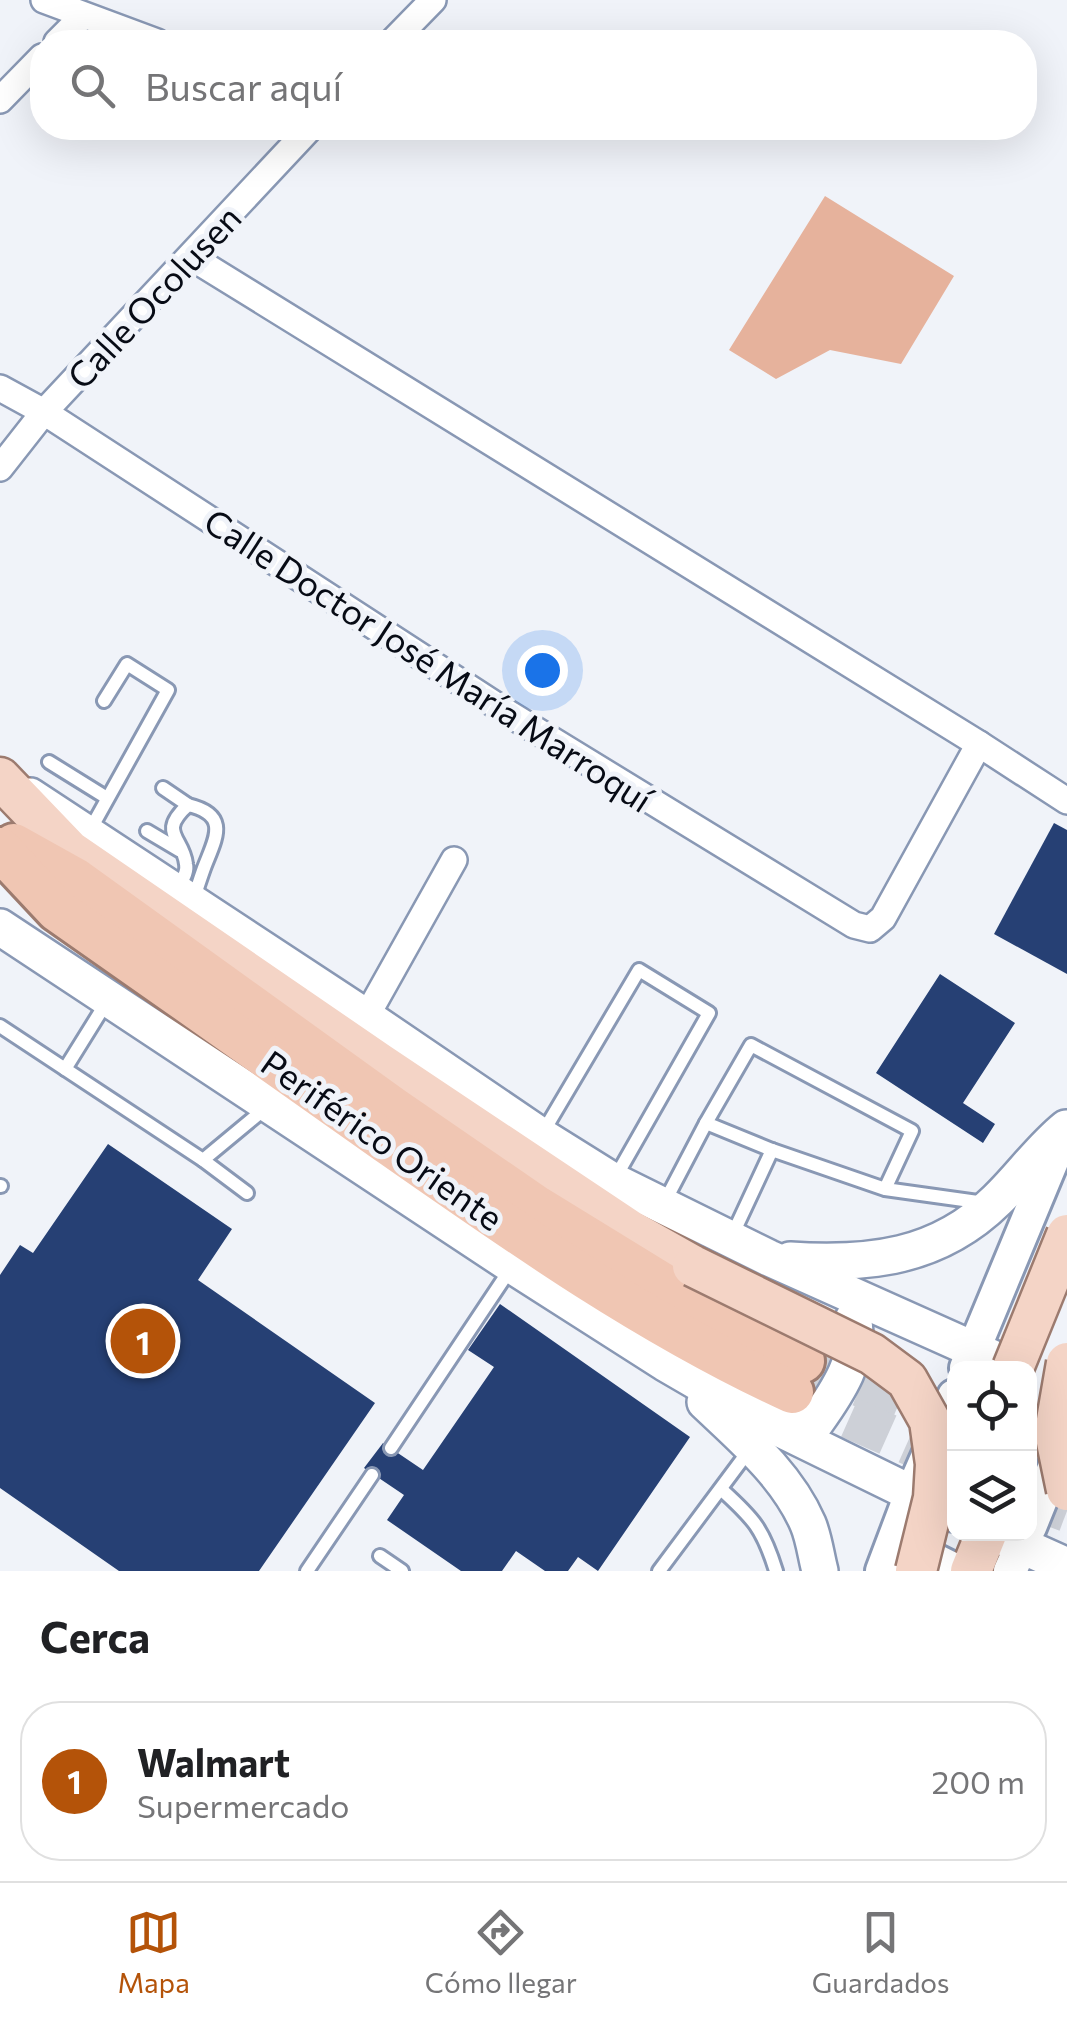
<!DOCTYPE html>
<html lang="es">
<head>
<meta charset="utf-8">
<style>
  body { margin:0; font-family:Commissioner,sans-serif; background:#f6f6f6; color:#202124 }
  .controls { position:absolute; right:30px; bottom:30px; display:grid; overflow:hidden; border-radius:20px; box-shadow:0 10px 40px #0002 }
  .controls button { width:90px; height:90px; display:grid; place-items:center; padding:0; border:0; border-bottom:2px solid #e0e0e0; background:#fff; color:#202124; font:50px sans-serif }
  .you { position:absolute; left:542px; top:670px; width:35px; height:35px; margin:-25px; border:8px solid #fff; border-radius:50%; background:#1a73e8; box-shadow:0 0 0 15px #1a73e833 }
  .badge { display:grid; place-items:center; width:65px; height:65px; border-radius:50%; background:#b45309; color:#fff; font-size:32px; font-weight:700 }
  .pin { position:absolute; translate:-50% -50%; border:5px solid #fff; box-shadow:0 2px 10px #0006 }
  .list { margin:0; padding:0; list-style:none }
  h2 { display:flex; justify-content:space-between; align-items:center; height:130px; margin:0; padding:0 40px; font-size:42px }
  h2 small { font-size:32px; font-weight:400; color:#757577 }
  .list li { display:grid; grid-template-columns:65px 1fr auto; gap:30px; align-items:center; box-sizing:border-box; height:160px; margin:0 20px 20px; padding:0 20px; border:2px solid #e0e0e0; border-radius:40px }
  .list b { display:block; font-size:38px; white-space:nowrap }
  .list p { margin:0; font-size:32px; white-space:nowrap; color:#757577 }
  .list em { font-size:32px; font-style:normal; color:#757577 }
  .icon { flex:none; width:55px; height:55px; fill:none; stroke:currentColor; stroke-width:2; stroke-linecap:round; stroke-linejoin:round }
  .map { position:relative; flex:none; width:1067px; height:1571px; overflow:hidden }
  .search { position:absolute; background:#fff; box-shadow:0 10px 40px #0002; left:30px; right:30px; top:30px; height:110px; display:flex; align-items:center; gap:25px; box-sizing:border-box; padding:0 35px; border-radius:40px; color:#757577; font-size:38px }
  .sheet { height:310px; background:#fff }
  nav { display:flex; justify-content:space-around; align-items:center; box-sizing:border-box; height:140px; border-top:2px solid #e0e0e0; background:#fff; font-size:28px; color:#757577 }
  nav a { display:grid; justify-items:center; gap:5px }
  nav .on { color:#b45309 }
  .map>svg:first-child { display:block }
</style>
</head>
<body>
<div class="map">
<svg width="1067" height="1571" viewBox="0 0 1067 1571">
  <rect width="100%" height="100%" fill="#f0f3f9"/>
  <polygon fill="#e6b29c" points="825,196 954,276 901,364 830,350 776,379 729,350"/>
  <g fill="#264074">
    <polygon points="1054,823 1067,830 1067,974 994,934"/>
    <polygon points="940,974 1015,1023 963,1103 995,1124 983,1143 876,1073"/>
    <polygon points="108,1144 232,1229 198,1280 375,1403 259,1571 119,1571 0,1488 0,1275 20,1245 33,1253"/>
    <polygon points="500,1304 690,1437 598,1571 578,1557 568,1571 545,1571 516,1551 502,1571 461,1571 387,1520 404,1495 364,1468 383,1443 423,1470 494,1367 468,1350"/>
  </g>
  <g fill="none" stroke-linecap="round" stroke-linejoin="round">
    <g stroke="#cdd0d7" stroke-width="42" stroke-dasharray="42 21" stroke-linecap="butt">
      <polyline points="803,1361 949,1424"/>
      <polyline points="792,1392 954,1464"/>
      <polyline points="1030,1458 1067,1473"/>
      <polyline points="1030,1497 1067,1511"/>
    </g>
    <defs>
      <g id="service">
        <polyline points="49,762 107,798"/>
        <polyline points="163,788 188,805"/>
        <polyline points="147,831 179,850"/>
        <polyline points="89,832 168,690 127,664 104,701"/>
        <path d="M178,888C182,880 188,873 186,864C183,837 157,833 188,805C231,815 215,839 204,868C200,879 197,889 193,900"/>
        <polyline points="0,1026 203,1160 268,1106"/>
        <polyline points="65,1069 106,1003"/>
        <polyline points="542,1134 639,970 709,1013 614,1180"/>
        <polyline points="203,1160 247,1193"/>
        <polyline points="0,1186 1,1186"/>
        <polyline points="885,1189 912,1131 751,1045 706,1123 772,1150 885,1189 985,1203"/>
        <polyline points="663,1205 706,1123"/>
        <polyline points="731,1238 772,1150"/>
        <polyline points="391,1448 511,1268"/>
        <path d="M722,1490C754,1519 763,1529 776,1571"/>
        <polyline points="380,1556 402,1571"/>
        <polyline points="307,1571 372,1475"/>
        <polyline points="659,1571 750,1449"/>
      </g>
      <g id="minor">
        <polyline points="44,0 157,42"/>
        <polyline points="57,42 83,16"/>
        <polyline points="392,42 433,0"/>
        <polyline points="0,100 42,57"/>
        <polyline points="191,257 979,744 1067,801"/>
        <polyline points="0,388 44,412 511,715 854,925 870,929 883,918 979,744"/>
        <polyline points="0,468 44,412 310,128"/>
        <polyline points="366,1017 454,860"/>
      </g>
      <g id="tertiary">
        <polyline points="966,1368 1065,1130"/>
        <polyline points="1030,1527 1062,1448"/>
        <polyline points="896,1565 927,1556 957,1571"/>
        <polyline points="882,1571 911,1494 954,1396"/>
        <polyline points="1010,1571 1027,1534"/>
      </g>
      <g id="secondary">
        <polyline points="30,796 366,1017 541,1136 613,1181 769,1258 1015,1368"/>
        <polyline points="0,927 513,1266 665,1363 770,1424 954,1514"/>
        <path d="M790,1260C869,1265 938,1258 997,1200C1021,1177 1040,1149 1066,1128"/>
        <path d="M705,1402C743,1438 787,1475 808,1524C814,1538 816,1556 820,1571"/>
        <path d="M771,1424L797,1426L816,1422C836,1394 863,1355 853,1319"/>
        <polyline points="996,1534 1067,1566"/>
      </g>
      <g id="primary">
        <polyline points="0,778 70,851 379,1063 629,1230 693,1266"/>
        <polyline points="971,1571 986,1534"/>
      </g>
      <g id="trunk">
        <polyline points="14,845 75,879 393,1108 537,1207 664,1285 803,1361"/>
        <path d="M0,849L57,910C167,987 276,1064 386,1142C516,1233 648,1326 792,1392"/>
      </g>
    </defs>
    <use href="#service" stroke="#8998b4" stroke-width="18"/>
    <use href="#minor" stroke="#8998b4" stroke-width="30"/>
    <use href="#tertiary" stroke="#8998b4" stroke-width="38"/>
    <use href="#secondary" stroke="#8998b4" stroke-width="40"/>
    <use href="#primary" stroke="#9c7b6f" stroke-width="45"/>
    <use href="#trunk" stroke="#9c7b6f" stroke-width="48"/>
    <use href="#service" stroke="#fff" stroke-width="12"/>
    <use href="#minor" stroke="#fff" stroke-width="25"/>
    <use href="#tertiary" stroke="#fff" stroke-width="32"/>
    <use href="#secondary" stroke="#fff" stroke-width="35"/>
    <use href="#primary" stroke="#f4d4c6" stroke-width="40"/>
    <use href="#trunk" stroke="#f0c6b3" stroke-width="42"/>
    <defs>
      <g id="primary-bridge">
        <polyline points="693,1266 872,1354 907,1380 930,1421 936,1464 934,1498 916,1571"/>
        <polyline points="1067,1363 1055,1432 1067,1490"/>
        <polyline points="1013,1368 1067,1235"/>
      </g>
    </defs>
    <use href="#primary-bridge" stroke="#9c7b6f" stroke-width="45" stroke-linecap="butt"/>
    <use href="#primary-bridge" stroke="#f4d4c6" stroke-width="40"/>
  </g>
  <g text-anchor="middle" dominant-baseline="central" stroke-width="10" stroke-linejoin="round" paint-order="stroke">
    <g font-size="35" fill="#070b15" stroke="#f0f3f9">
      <text transform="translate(153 296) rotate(-47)">Calle Ocolusen</text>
      <text transform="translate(429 659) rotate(33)">Calle Doctor José María Marroquí</text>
      <text transform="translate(383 1139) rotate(35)">Periférico Oriente</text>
    </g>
  </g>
</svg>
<div class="controls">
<button><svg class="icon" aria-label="locate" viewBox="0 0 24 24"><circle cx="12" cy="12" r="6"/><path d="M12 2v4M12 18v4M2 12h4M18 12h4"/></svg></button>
<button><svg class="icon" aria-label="layers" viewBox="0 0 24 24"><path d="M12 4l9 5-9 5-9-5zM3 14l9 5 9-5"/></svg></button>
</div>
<div class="you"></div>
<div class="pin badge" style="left:143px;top:1341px">1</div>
<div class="search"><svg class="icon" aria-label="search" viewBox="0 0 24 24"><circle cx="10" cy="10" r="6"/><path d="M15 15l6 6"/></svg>Buscar aquí</div>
</div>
<section class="sheet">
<h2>Cerca<small></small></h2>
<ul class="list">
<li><span class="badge">1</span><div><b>Walmart</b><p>Supermercado</p></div><em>200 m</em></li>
</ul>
</section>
<nav>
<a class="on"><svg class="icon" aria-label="map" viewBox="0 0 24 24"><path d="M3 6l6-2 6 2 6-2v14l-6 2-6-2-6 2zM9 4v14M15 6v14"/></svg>Mapa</a>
<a><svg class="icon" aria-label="directions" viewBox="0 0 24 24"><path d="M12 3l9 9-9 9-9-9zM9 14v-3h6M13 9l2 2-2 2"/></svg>Cómo llegar</a>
<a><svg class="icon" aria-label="saved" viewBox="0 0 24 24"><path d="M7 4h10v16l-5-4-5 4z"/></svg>Guardados</a>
</nav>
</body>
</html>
